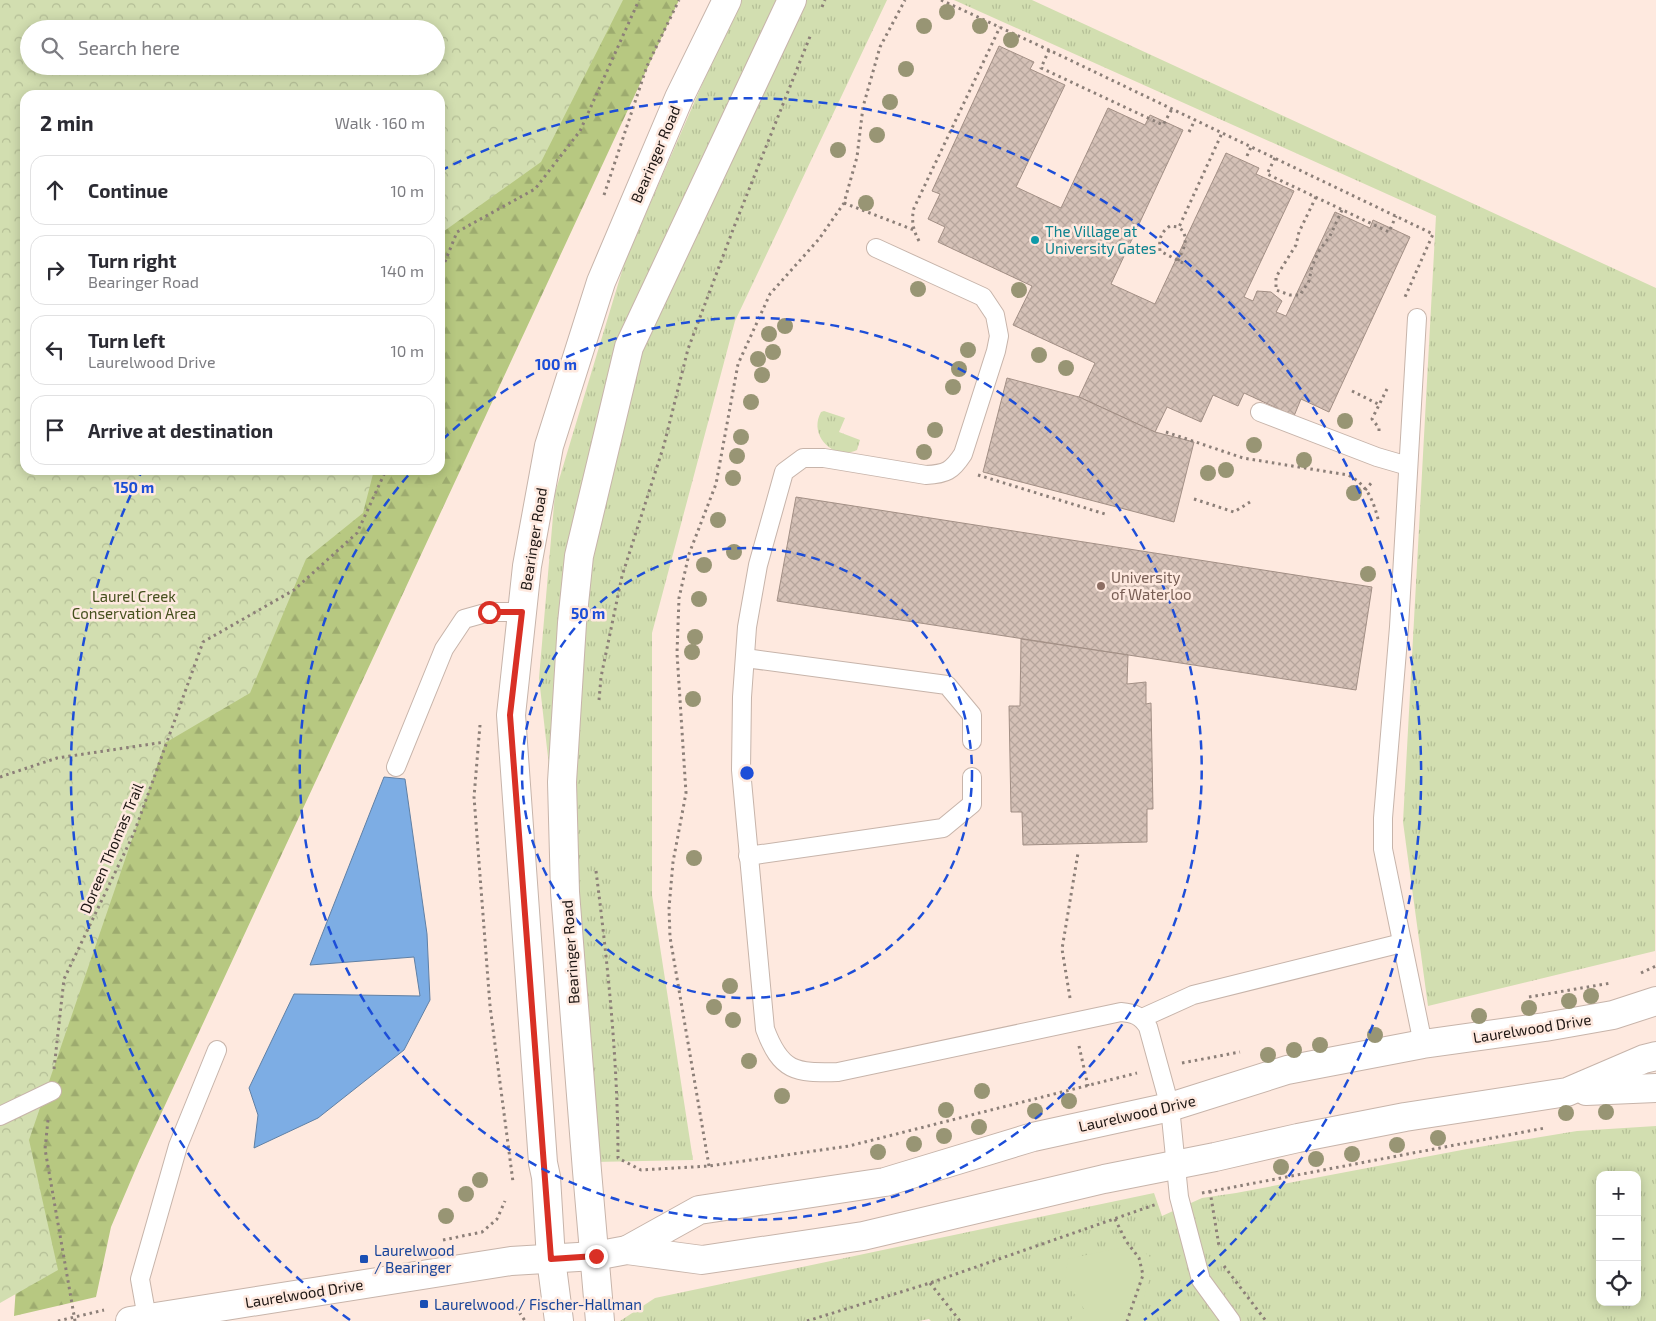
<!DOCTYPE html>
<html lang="en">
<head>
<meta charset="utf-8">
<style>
  body { margin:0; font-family:"Exo 2",sans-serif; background:#f7f7f7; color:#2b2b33 }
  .controls { position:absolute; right:15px; bottom:15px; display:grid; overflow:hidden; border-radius:10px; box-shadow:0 2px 12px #0003 }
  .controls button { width:45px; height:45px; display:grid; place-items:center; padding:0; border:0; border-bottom:1px solid #e1e1e2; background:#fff; color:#2b2b33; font:25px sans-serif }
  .stop { position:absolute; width:15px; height:15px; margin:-11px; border:4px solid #d93025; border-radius:50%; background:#fff }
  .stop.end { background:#d93025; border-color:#fff; box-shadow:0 1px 5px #0008 }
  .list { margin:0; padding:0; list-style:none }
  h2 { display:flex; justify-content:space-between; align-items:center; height:65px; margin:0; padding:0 20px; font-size:21px }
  h2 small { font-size:16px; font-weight:400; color:#7c7c81 }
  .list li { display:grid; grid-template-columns:32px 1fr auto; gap:15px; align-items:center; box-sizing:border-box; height:70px; margin:0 10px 10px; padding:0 10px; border:1px solid #e1e1e2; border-radius:15px }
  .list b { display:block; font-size:19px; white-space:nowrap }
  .list p { margin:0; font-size:16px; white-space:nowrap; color:#7c7c81 }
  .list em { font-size:16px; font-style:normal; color:#7c7c81 }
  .icon { flex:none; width:28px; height:28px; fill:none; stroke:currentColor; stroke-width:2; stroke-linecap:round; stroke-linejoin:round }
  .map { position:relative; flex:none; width:1656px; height:1321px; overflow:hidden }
  .search { position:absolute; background:#fff; box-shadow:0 2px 12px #0003; left:20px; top:20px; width:425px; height:55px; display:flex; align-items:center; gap:12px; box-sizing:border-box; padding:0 18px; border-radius:28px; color:#7c7c81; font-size:19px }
  .panel { position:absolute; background:#fff; box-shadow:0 2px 12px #0003; left:20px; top:90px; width:425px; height:385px; border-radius:15px }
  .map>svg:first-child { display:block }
</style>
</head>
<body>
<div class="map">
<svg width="1656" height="1321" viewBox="0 0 1656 1321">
  <defs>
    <pattern id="grass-tufts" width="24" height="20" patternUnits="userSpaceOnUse" patternTransform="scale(1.25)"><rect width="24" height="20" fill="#d2deb0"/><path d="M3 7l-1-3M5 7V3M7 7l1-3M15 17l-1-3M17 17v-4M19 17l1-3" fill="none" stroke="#b4be96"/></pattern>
    <pattern id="forest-firs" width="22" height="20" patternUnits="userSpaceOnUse" patternTransform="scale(1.25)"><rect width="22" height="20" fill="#b7c881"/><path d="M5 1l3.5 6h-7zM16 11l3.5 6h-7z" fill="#9dab6f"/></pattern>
    <pattern id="park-crowns" width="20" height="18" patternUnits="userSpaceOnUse" patternTransform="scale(1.25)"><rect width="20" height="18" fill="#d2deb0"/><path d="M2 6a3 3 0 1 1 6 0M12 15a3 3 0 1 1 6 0" fill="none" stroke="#b4be96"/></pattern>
    <pattern id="building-cross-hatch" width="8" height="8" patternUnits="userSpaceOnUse" patternTransform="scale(1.25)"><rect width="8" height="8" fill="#d5c1b7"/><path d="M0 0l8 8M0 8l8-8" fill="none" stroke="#b6a59c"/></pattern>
  </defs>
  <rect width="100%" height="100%" fill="#fee9df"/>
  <g fill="url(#grass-tufts)" fill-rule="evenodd">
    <polygon points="739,0 887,0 735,321 652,633 652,895 693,1160 594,1162 539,678 555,493 625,261"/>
    <polygon points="954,0 1032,0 1656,288 1655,951 1428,1006 1403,822 1436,216"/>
    <path d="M824,411L845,418L839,432L860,440L857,450C833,461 808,435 821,412Z"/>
    <path d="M1656,1126V1321H931L929,1319L919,1321H620L655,1298L1154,1193L1162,1216L1202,1198L1236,1193L1467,1149L1577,1131ZM1600,1175H1637V1302H1600Z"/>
  </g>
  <path fill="url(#forest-firs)" fill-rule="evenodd" d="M0,0H679L140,1159L111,1227L96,1297L14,1316L27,1122L0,1090ZM29,29H436V66H29ZM25,95H440V470H25Z"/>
  <path fill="url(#park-crowns)" fill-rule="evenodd" d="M0,0H623L541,162L440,234V95H25V470H374L363,513L306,559L250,693L165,743L29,1140L58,1270L0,1303ZM29,29H436V66H29Z"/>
  <polygon fill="#d2deb0" points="1119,1248 1139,1248 1155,1261 1137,1321 1069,1321 1084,1309 1065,1279 1068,1259"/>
  <polygon fill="#7dade4" stroke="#6080a5" points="384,777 405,779 427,934 430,1000 404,1050 318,1118 254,1148 258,1115 249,1088 294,994 420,996 414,957 310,965"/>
  <g fill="url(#building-cross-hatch)" stroke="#a28f85">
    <polygon points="999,46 1034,62 1030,69 1065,85 1016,187 1061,208 1108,108 1145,125 1150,115 1183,130 1111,284 1155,304 1226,153 1259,168 1256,174 1294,191 1244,297 1253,301 1257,291 1271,292 1282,301 1276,312 1286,316 1335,212 1370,228 1373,220 1410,237 1329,412 1301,399 1294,416 1244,393 1238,406 1213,395 1201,422 1167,407 1155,432 1079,397 1095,363 1013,325 1032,286 938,242 945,227 928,219 940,194 932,191"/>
    <polygon points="1007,378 1079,397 1155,432 1194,442 1174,522 983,472"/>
    <polygon points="796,497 1372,587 1356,690 777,601"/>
    <polygon points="1021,639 1128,655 1127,684 1146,682 1146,704 1151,703 1153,809 1147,809 1147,842 1023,845 1022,812 1011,812 1009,706 1020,706"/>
  </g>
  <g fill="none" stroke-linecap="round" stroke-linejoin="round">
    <defs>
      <g id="service">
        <path d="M876,248L983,297L995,315L999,336L996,351L963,454C952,471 946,474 926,475L824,458H803L784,472L758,565L747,627L742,697L741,770L765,1029C781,1072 795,1073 838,1072L1121,1012C1134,1013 1141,1016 1148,1027L1170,1107L1179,1197L1201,1280L1231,1321"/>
        <polyline points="1417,318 1399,627 1383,818 1383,849 1423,1044"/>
        <polyline points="1260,412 1377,457 1408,466"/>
        <polyline points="745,658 947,685 972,715 972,741"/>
        <polyline points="396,767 444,649 464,619 489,612 522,612"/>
        <polyline points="748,856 943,828 972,804 972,777"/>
        <polyline points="1142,1018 1193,995 1402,943"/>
        <polyline points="0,1116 52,1091"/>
        <polyline points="147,1318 140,1279 178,1146 217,1050"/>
      </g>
      <g id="tertiary">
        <polyline points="1586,1091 1656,1088"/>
        <polyline points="627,1250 699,1210 885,1182 1033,1137 1170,1107 1287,1070 1423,1044 1545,1027 1613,1015 1656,1001"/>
        <polyline points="130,1321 511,1261 595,1256 627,1250 702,1260 863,1236 1104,1179 1215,1157 1298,1138 1405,1117 1567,1092 1644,1059 1656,1056"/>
      </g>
      <g id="secondary">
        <polyline points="559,1321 551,1259 546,1177 543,1163 511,715 527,566 549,446 601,282 679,98 727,0"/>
        <polyline points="600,1321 587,1171 565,892 562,782 572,623 579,556 629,347 792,0"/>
      </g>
    </defs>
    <use href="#service" stroke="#c7b4aa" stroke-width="20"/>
    <use href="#tertiary" stroke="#c7b4aa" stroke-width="30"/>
    <use href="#secondary" stroke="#c7b4aa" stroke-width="30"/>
    <g stroke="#8c7f78" stroke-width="3" stroke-dasharray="2.5 4" stroke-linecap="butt">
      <polyline points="941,0 1051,51 1433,234 1405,297"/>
      <polyline points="822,7 825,0"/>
      <polyline points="1049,50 1041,68 1163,125 1172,109"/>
      <polyline points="1189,132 1195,120"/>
      <polyline points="1247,156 1251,147"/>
      <polyline points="1275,158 1267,174 1389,232 1396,216"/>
      <polyline points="604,195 647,66 679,0"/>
      <polyline points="1316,197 1299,232 1296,245 1276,277 1276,290 1290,295 1300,295 1309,281 1312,266 1319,251 1330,236 1342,210"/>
      <polyline points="844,203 914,230"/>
      <path d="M919,241C913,230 911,220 914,208L1000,27"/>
      <path d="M1178,261C1183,249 1191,238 1179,227"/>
      <path d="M1183,263L1160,251C1159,239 1160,233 1170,226L1179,227L1222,133"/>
      <polyline points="440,274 457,232 535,189 580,131 639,0"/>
      <polyline points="1352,391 1380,405"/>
      <polyline points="1379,431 1379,428 1372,419 1387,389"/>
      <path d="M1166,432L1243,458L1348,475C1368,485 1374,502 1379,523"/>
      <polyline points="978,475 1105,514"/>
      <polyline points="1365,490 1373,481"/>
      <polyline points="1194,499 1234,512 1250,502"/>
      <polyline points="599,700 601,677 622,576 664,445 688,349 734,227 811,34"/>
      <polyline points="480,725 474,797 490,1006 513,1182"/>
      <polyline points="0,777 57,758 165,742"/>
      <path d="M596,871C608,966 618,1062 618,1158L641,1170L709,1166L849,1146L1137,1073"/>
      <polyline points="1641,973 1656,966"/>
      <polyline points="1529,997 1611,983"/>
      <polyline points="1070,998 1062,949 1078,853"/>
      <polyline points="1079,1046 1088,1086"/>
      <polyline points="1182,1063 1240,1052"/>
      <polyline points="54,1069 64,979 134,833 203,642 294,590 357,533 386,470"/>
      <polyline points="48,1120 45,1149 75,1321"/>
      <polyline points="709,1166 670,937 669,908 673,862 686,793 677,653 679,598 689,554 716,484 738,364 770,294 819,239 844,203 857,157 863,107 880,47 905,0"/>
      <polyline points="1210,1191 1219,1246"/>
      <polyline points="1202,1193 1545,1128"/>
      <polyline points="1115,1219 1126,1241 1139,1258 1143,1275 1127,1321"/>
      <polyline points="443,1240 482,1232 497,1219 505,1201"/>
      <polyline points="1224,1266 1266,1321"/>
      <polyline points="930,1283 960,1321"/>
      <polyline points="516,1307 525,1321"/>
      <polyline points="58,1321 104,1310"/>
      <polyline points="807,1321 930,1283 1157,1204"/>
    </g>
    <use href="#service" stroke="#fff" stroke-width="18"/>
    <use href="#tertiary" stroke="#fff" stroke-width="28"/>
    <use href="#secondary" stroke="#fff" stroke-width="28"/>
  </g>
  <g fill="#989574">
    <circle cx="947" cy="12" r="8"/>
    <circle cx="924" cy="26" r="8"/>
    <circle cx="980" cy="26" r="8"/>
    <circle cx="1011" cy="40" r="8"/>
    <circle cx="906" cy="69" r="8"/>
    <circle cx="890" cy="102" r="8"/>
    <circle cx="877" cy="135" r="8"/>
    <circle cx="838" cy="150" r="8"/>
    <circle cx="866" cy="203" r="8"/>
    <circle cx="918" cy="289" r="8"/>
    <circle cx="1019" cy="290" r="8"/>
    <circle cx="785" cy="326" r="8"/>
    <circle cx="769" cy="334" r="8"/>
    <circle cx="968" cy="350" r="8"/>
    <circle cx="773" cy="352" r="8"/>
    <circle cx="1039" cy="355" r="8"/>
    <circle cx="758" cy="359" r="8"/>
    <circle cx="1066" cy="368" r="8"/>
    <circle cx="959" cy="369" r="8"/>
    <circle cx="762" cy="375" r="8"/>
    <circle cx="953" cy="387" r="8"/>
    <circle cx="751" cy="402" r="8"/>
    <circle cx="1345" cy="421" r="8"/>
    <circle cx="935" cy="430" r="8"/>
    <circle cx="741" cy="437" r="8"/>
    <circle cx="1254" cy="445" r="8"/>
    <circle cx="924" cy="452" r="8"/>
    <circle cx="737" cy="456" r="8"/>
    <circle cx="1304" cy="460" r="8"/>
    <circle cx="1226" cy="470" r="8"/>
    <circle cx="1208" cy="473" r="8"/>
    <circle cx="733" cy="478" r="8"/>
    <circle cx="1354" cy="493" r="8"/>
    <circle cx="718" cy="520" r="8"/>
    <circle cx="734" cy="552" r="8"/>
    <circle cx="704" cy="565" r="8"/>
    <circle cx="1368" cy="574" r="8"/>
    <circle cx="699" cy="599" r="8"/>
    <circle cx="695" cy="637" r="8"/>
    <circle cx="692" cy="652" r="8"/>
    <circle cx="693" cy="699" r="8"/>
    <circle cx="694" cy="858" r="8"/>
    <circle cx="730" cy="986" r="8"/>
    <circle cx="1591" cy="996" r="8"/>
    <circle cx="1569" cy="1001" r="8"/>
    <circle cx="714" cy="1007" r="8"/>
    <circle cx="1529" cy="1008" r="8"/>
    <circle cx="1479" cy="1016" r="8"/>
    <circle cx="733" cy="1020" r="8"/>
    <circle cx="1375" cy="1035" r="8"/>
    <circle cx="1320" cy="1045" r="8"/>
    <circle cx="1294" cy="1050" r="8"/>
    <circle cx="1268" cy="1055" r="8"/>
    <circle cx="749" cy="1061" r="8"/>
    <circle cx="982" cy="1091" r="8"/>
    <circle cx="782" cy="1096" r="8"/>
    <circle cx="1069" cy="1101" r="8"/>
    <circle cx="946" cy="1110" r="8"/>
    <circle cx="1035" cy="1111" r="8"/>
    <circle cx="1606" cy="1112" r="8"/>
    <circle cx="1566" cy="1113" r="8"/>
    <circle cx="979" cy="1127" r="8"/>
    <circle cx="944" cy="1136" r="8"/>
    <circle cx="1438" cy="1138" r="8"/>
    <circle cx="914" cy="1144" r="8"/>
    <circle cx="1397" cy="1145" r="8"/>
    <circle cx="878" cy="1152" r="8"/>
    <circle cx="1352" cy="1154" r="8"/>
    <circle cx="1316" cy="1159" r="8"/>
    <circle cx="1281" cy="1167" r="8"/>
    <circle cx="480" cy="1180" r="8"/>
    <circle cx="466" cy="1194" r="8"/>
    <circle cx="446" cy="1216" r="8"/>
  </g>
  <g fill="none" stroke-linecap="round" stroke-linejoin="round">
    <polyline stroke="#d93025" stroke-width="6" points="489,612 522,612 510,715 551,1259 596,1256"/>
  </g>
  <g fill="none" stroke="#1d4ed8" stroke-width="2.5" stroke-dasharray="9 6">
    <circle cx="747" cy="773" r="225"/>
    <path d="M442 440A451 451 0 1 1 412 471"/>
    <path d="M350 1320A676 676 0 0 1 142 471M440 171A676 676 0 0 1 1144 1320"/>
  </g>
  <circle fill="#0f9aa8" stroke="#fee9df" stroke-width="2" cx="1035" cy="240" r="5"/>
  <circle fill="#8d6e63" stroke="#fee9df" stroke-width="2" cx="1101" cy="586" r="5"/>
  <g fill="#1a4fb4" stroke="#fee9df" stroke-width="2">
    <rect x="359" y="1254" width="10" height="10" rx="2.5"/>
    <rect x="419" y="1299" width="10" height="10" rx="2.5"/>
  </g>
  <g text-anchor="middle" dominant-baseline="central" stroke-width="5" stroke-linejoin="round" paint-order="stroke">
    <g font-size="15" fill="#1d1613" stroke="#fee9df">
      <text transform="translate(655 154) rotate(-67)">Bearinger Road</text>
      <text transform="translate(533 539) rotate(-81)">Bearinger Road</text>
      <text transform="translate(111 848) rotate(-67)">Doreen Thomas Trail</text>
      <text transform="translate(570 952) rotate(-94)">Bearinger Road</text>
      <text transform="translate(1532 1028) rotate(-9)">Laurelwood Drive</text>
      <text transform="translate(1137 1113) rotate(-13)">Laurelwood Drive</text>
      <text transform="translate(304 1293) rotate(-9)">Laurelwood Drive</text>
    </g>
    <g font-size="15" fill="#0d838f" stroke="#fee9df" text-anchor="start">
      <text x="1045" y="231">The Village at<tspan x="1045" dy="17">University Gates</tspan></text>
    </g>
    <g font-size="15" fill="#785e54" stroke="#fee9df" text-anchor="start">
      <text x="1111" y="577">University<tspan x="1111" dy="17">of Waterloo</tspan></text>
    </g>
    <g font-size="15" fill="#45501d" stroke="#fee9df">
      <text x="134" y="596">Laurel Creek<tspan x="134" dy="17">Conservation Area</tspan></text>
    </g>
    <g font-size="15" fill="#164399" stroke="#fee9df" text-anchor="start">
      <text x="374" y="1250">Laurelwood<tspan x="374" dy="17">/ Bearinger</tspan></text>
      <text x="434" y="1304">Laurelwood / Fischer-Hallman</text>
    </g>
  </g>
  <circle cx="747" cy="773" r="8" fill="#1d4ed8" stroke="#fee9df" stroke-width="2.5"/>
  <g font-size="15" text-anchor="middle" font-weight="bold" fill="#1d4ed8" stroke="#fee9df" stroke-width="5" stroke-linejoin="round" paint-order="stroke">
    <text x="556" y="370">100 m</text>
    <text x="134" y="493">150 m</text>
    <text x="588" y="619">50 m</text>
  </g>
</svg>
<div class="controls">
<button>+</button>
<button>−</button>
<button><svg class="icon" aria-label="locate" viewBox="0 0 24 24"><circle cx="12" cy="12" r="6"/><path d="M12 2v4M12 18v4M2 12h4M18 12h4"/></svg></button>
</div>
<div class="stop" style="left:489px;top:612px"></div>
<div class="stop end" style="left:596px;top:1256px"></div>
<div class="search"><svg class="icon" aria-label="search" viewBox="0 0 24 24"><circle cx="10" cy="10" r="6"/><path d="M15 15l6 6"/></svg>Search here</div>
<section class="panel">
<h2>2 min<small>Walk · 160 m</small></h2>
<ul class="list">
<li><svg class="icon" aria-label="ahead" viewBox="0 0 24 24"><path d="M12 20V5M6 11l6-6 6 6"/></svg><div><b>Continue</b></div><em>10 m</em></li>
<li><svg class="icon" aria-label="right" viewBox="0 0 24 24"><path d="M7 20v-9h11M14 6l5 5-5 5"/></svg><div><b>Turn right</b><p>Bearinger Road</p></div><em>140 m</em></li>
<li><svg class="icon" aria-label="left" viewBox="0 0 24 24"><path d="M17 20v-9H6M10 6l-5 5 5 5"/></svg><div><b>Turn left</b><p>Laurelwood Drive</p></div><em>10 m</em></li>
<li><svg class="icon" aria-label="arrive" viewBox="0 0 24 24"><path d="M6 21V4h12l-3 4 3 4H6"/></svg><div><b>Arrive at destination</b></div></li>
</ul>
</section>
</div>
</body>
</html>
